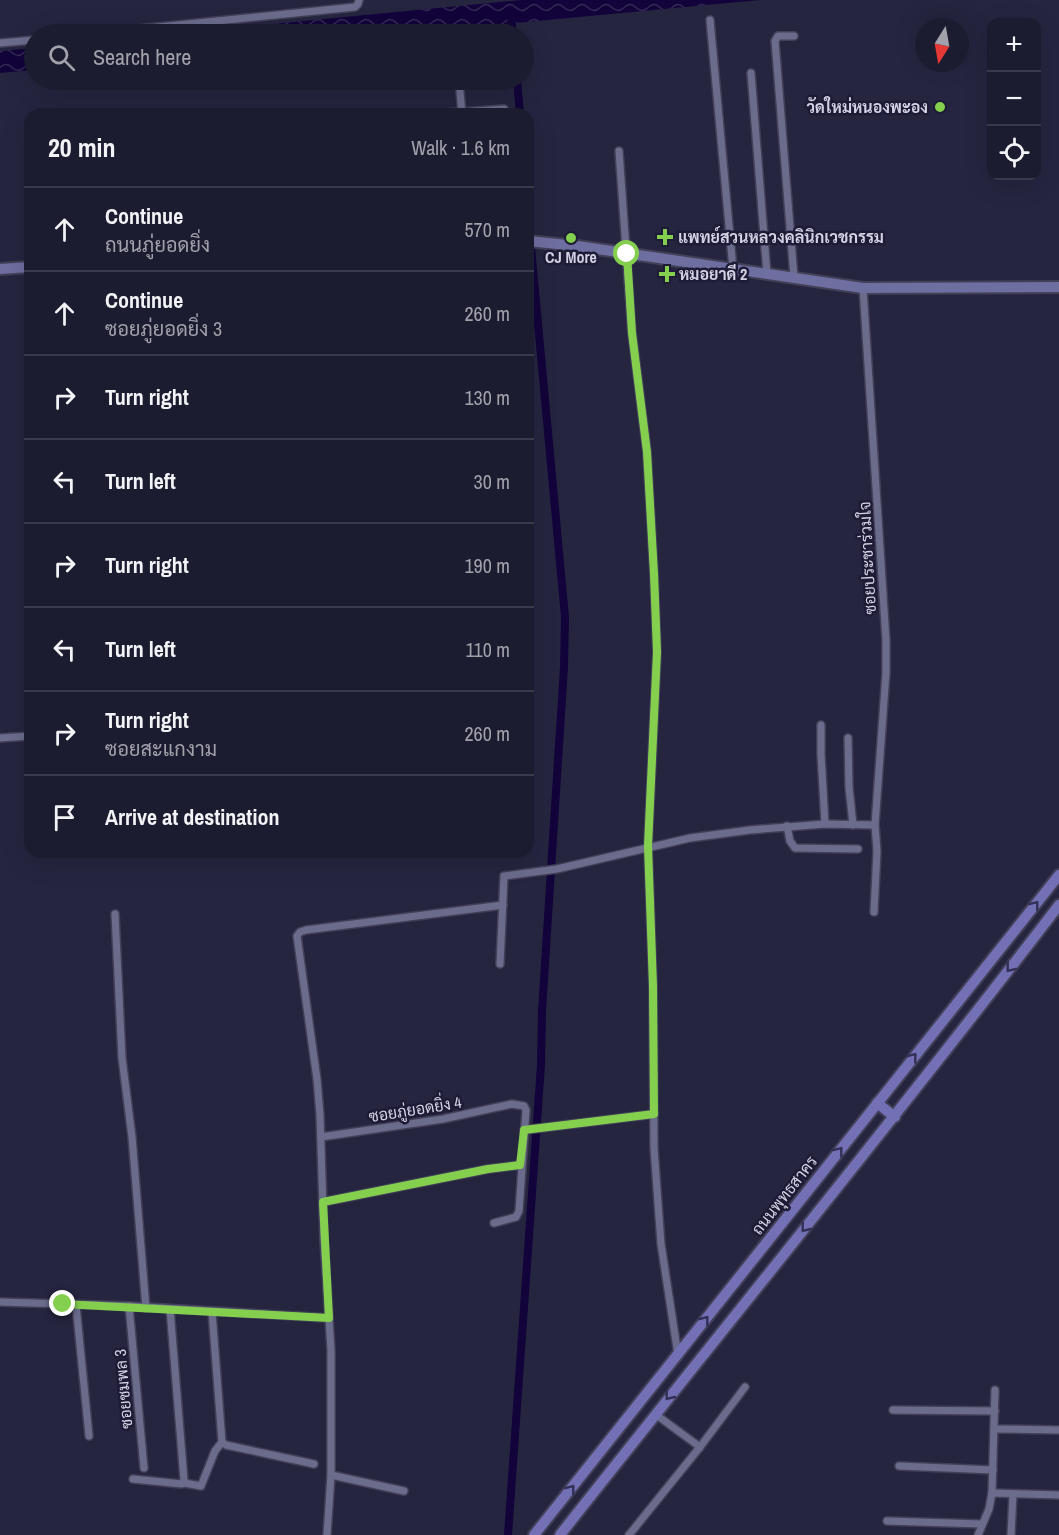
<!DOCTYPE html>
<html lang="en">
<head>
<meta charset="utf-8">
<style>
  body { margin:0; font-family:"Archivo Narrow",Sarabun,sans-serif; background:#252538; color:#f1f3f6 }
  .controls { position:absolute; right:18px; top:18px; display:grid; overflow:hidden; border-radius:12px; box-shadow:0 6px 24px #0002 }
  .controls button { width:54px; height:54px; display:grid; place-items:center; padding:0; border:0; border-bottom:2px solid #3a3a4c; background:#1c1c30; color:#f1f3f6; font:30px sans-serif }
  .compass { position:absolute; left:915px; top:18px; width:54px; height:54px; border-radius:50%; background:#1c1c30; box-shadow:0 6px 24px #0002; rotate:191deg }
  .stop { position:absolute; width:18px; height:18px; margin:-14px; border:4px solid #84cf4d; border-radius:50%; background:#fff }
  .stop.end { background:#84cf4d; border-color:#fff; box-shadow:0 2px 6px #0008 }
  .list { margin:0; padding:0; list-style:none }
  h2 { display:flex; justify-content:space-between; align-items:center; height:78px; margin:0; padding:0 24px; font-size:26px }
  h2 small { font-size:20px; font-weight:400; color:#a0a1ab }
  .list li { display:grid; grid-template-columns:39px 1fr auto; gap:18px; align-items:center; box-sizing:border-box; height:84px; padding:0 24px; border-top:2px solid #3a3a4c }
  .list b { display:block; font-size:22px; white-space:nowrap }
  .list p { margin:0; font-size:20px; white-space:nowrap; color:#a0a1ab }
  .list em { font-size:20px; font-style:normal; color:#a0a1ab }
  .icon { flex:none; width:33px; height:33px; fill:none; stroke:currentColor; stroke-width:2; stroke-linecap:round; stroke-linejoin:round }
  .map { position:relative; flex:none; width:1059px; height:1535px; overflow:hidden }
  .search { position:absolute; background:#1c1c30; box-shadow:0 6px 24px #0002; left:24px; top:24px; width:510px; height:66px; display:flex; align-items:center; gap:15px; box-sizing:border-box; padding:0 21px; border-radius:33px; color:#a0a1ab; font-size:22px }
  .panel { position:absolute; background:#1c1c30; box-shadow:0 6px 24px #0002; left:24px; top:108px; width:510px; height:750px; border-radius:18px }
  .map>svg:first-child { display:block }
</style>
</head>
<body>
<div class="map">
<svg width="1059" height="1535" viewBox="0 0 1059 1535">
  <defs>
    <pattern id="water-waves" width="16" height="10" patternUnits="userSpaceOnUse" patternTransform="scale(1.5)"><rect width="16" height="10" fill="#12043a"/><path d="M0 5q4-4 8 0t8 0" fill="none" stroke="#342856"/></pattern>
  </defs>
  <rect width="100%" height="100%" fill="#262540"/>
  <g fill="url(#water-waves)">
    <polygon points="521,0 760,0 401,34 169,34"/>
    <polygon points="34,48 34,70 0,73 0,51"/>
  </g>
  <g fill="none" stroke-linecap="round" stroke-linejoin="round">
    <g stroke="#12043a" stroke-width="8">
      <polyline points="511,16 513,34"/>
      <polyline points="517,80 520,114"/>
      <polyline points="508,1535 541,1065 542,1011 564,667 565,617 528,215"/>
    </g>
    <defs>
      <g id="street">
        <polyline points="710,20 733,269"/>
        <polyline points="89,34 355,7 358,4 359,0"/>
        <polyline points="0,43 34,40"/>
        <polyline points="751,73 767,274"/>
        <polyline points="459,80 462,114"/>
        <polyline points="433,114 504,109"/>
        <polyline points="619,151 632,333 647,452 654,574 657,652 648,846 653,986 654,1148 661,1244 678,1355"/>
        <polyline points="794,277 775,41 778,36 794,36"/>
        <polyline points="863,288 886,640 886,673 875,825 877,851 874,912"/>
        <polyline points="821,725 821,754 825,824"/>
        <polyline points="0,738 30,736"/>
        <polyline points="848,738 849,787 853,825"/>
        <polyline points="787,826 790,841 795,848 858,849"/>
        <polyline points="115,914 122,1058 132,1137 146,1308"/>
        <polyline points="500,964 504,876 557,869 690,838 750,830 825,824 875,825"/>
        <polyline points="524,1130 654,1114"/>
        <polyline points="321,1137 443,1119 512,1104 524,1106 526,1110 519,1211 516,1217 494,1223"/>
        <polyline points="323,1202 488,1169 520,1165"/>
        <polyline points="0,1302 129,1306 329,1318"/>
        <polyline points="76,1305 89,1436"/>
        <polyline points="129,1306 144,1468"/>
        <polyline points="212,1312 222,1442 226,1445 314,1464"/>
        <polyline points="893,1410 995,1411"/>
        <polyline points="995,1429 1059,1430"/>
        <polyline points="700,1447 745,1387"/>
        <polyline points="899,1466 993,1470"/>
        <polyline points="331,1475 404,1491"/>
        <polyline points="133,1479 182,1484 184,1480 170,1309"/>
        <polyline points="184,1483 201,1486 215,1451 222,1442"/>
        <polyline points="992,1493 1059,1495"/>
        <polyline points="887,1521 982,1524"/>
        <polyline points="327,1535 331,1475 331,1350 324,1240 320,1115 317,1079 297,936 300,932 306,930 503,905"/>
        <polyline points="629,1535 700,1447 655,1414"/>
        <polyline points="978,1535 989,1509 992,1493 995,1390"/>
        <polyline points="1011,1535 1013,1494"/>
      </g>
      <g id="secondary">
        <polyline points="528,241 577,246 863,288 1059,287"/>
        <polyline points="0,269 30,267"/>
      </g>
      <g id="primary">
        <polyline points="877,1103 895,1117"/>
        <polyline points="534,1535 1059,875"/>
        <path d="M560,1535C726,1325 896,1118 1059,905"/>
      </g>
    </defs>
    <use href="#street" stroke="#424057" stroke-width="10"/>
    <use href="#secondary" stroke="#424057" stroke-width="14"/>
    <use href="#primary" stroke="#424057" stroke-width="14"/>
    <use href="#street" stroke="#6b6c8c" stroke-width="7"/>
    <use href="#secondary" stroke="#6f6ea0" stroke-width="10"/>
    <use href="#primary" stroke="#7370b5" stroke-width="10"/>
  </g>
  <defs><path id="oneway-chevron" d="M-2-3.5L2.5 0L-2 3.5" fill="none" stroke-width="1.6" stroke-linecap="round" stroke-linejoin="round" transform="scale(1.5)"/></defs>
  <g stroke="#323056">
    <use href="#oneway-chevron" transform="translate(1035 905) rotate(-52)"/>
    <use href="#oneway-chevron" transform="translate(1010 968) rotate(128)"/>
    <use href="#oneway-chevron" transform="translate(913 1057) rotate(-51)"/>
    <use href="#oneway-chevron" transform="translate(839 1151) rotate(-52)"/>
    <use href="#oneway-chevron" transform="translate(805 1228) rotate(129)"/>
    <use href="#oneway-chevron" transform="translate(705 1320) rotate(-52)"/>
    <use href="#oneway-chevron" transform="translate(669 1396) rotate(129)"/>
    <use href="#oneway-chevron" transform="translate(571 1489) rotate(-52)"/>
  </g>
  <g fill="none" stroke-linecap="round" stroke-linejoin="round">
    <polyline stroke="#84cf4d" stroke-width="8" points="63,1304 329,1318 323,1202 488,1169 520,1165 524,1130 654,1114 653,986 648,846 657,652 654,574 647,452 632,333 627,254"/>
  </g>
  <g fill="#84cf4d" stroke="#1d1b36" stroke-width="2">
    <circle cx="940" cy="107" r="6"/>
    <path d="M662 228h6v6h6v6h-6v6h-6v-6h-6v-6h6z"/>
    <circle cx="571" cy="238" r="6"/>
    <path d="M664 265h6v6h6v6h-6v6h-6v-6h-6v-6h6z"/>
  </g>
  <g text-anchor="middle" dominant-baseline="central" stroke-width="5" stroke-linejoin="round" paint-order="stroke">
    <g font-size="16" font-weight="bold" fill="#d2d2e4" stroke="#1d1b36" text-anchor="start">
      <text x="928" y="107" text-anchor="end">วัดใหม่หนองพะอง</text>
      <text x="678" y="237">แพทย์สวนหลวงคลินิกเวชกรรม</text>
      <text x="571" y="257" text-anchor="middle">CJ More</text>
      <text x="679" y="274">หมอยาดี 2</text>
    </g>
    <g font-size="16" fill="#d2d2e4" stroke="#1d1b36">
      <text transform="translate(867 558) rotate(-93)">ซอยประชาร่วมใจ</text>
      <text transform="translate(415 1109) rotate(-9)">ซอยภู่ยอดยิ่ง 4</text>
      <text transform="translate(784 1195) rotate(-52)">ถนนพุทธสาคร</text>
      <text transform="translate(123 1389) rotate(-95)">ซอยชมพล 3</text>
    </g>
  </g>
</svg>
<div class="controls">
<button>+</button>
<button>−</button>
<button><svg class="icon" aria-label="locate" viewBox="0 0 24 24"><circle cx="12" cy="12" r="6"/><path d="M12 2v4M12 18v4M2 12h4M18 12h4"/></svg></button>
</div>
<svg class="compass" viewBox="-18 -18 36 36"><path d="M0-13l5 13h-10z" fill="#e53935"/><path d="M0 13l5-13h-10z" fill="#a0a1ab"/></svg>
<div class="stop" style="left:627px;top:254px"></div>
<div class="stop end" style="left:63px;top:1304px"></div>
<div class="search"><svg class="icon" aria-label="search" viewBox="0 0 24 24"><circle cx="10" cy="10" r="6"/><path d="M15 15l6 6"/></svg>Search here</div>
<section class="panel">
<h2>20 min<small>Walk · 1.6 km</small></h2>
<ul class="list">
<li><svg class="icon" aria-label="ahead" viewBox="0 0 24 24"><path d="M12 20V5M6 11l6-6 6 6"/></svg><div><b>Continue</b><p>ถนนภู่ยอดยิ่ง</p></div><em>570 m</em></li>
<li><svg class="icon" aria-label="ahead" viewBox="0 0 24 24"><path d="M12 20V5M6 11l6-6 6 6"/></svg><div><b>Continue</b><p>ซอยภู่ยอดยิ่ง 3</p></div><em>260 m</em></li>
<li><svg class="icon" aria-label="right" viewBox="0 0 24 24"><path d="M7 20v-9h11M14 6l5 5-5 5"/></svg><div><b>Turn right</b></div><em>130 m</em></li>
<li><svg class="icon" aria-label="left" viewBox="0 0 24 24"><path d="M17 20v-9H6M10 6l-5 5 5 5"/></svg><div><b>Turn left</b></div><em>30 m</em></li>
<li><svg class="icon" aria-label="right" viewBox="0 0 24 24"><path d="M7 20v-9h11M14 6l5 5-5 5"/></svg><div><b>Turn right</b></div><em>190 m</em></li>
<li><svg class="icon" aria-label="left" viewBox="0 0 24 24"><path d="M17 20v-9H6M10 6l-5 5 5 5"/></svg><div><b>Turn left</b></div><em>110 m</em></li>
<li><svg class="icon" aria-label="right" viewBox="0 0 24 24"><path d="M7 20v-9h11M14 6l5 5-5 5"/></svg><div><b>Turn right</b><p>ซอยสะแกงาม</p></div><em>260 m</em></li>
<li><svg class="icon" aria-label="arrive" viewBox="0 0 24 24"><path d="M6 21V4h12l-3 4 3 4H6"/></svg><div><b>Arrive at destination</b></div></li>
</ul>
</section>
</div>
</body>
</html>
